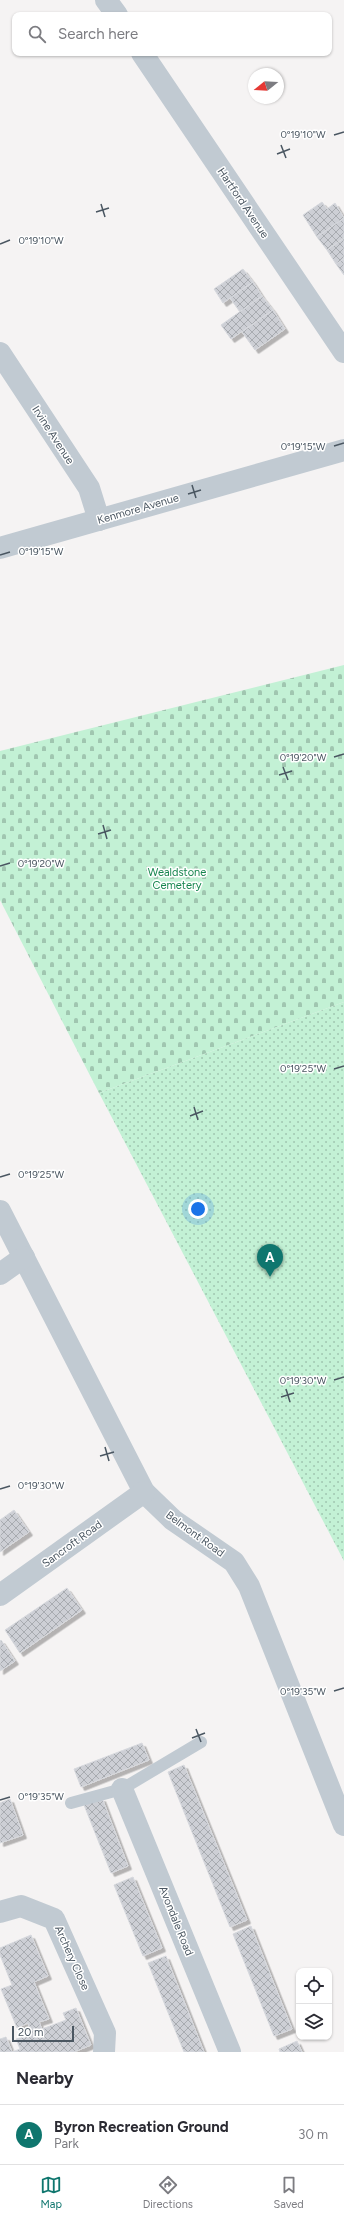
<!DOCTYPE html>
<html lang="en">
<head>
<meta charset="utf-8">
<style>
  body { margin:0; font-family:Figtree,sans-serif; background:#f2f2f3; color:#2b2b33 }
  .controls { position:absolute; right:12px; bottom:12px; display:grid; overflow:hidden; border-radius:8px; box-shadow:0 1px 3px #0004 }
  .controls button { width:36px; height:36px; display:grid; place-items:center; padding:0; border:0; border-bottom:1px solid #e1e1e2; background:#fff; color:#2b2b33; font:20px sans-serif }
  .compass { position:absolute; left:248px; top:68px; width:36px; height:36px; border-radius:50%; background:#fff; box-shadow:0 1px 3px #0004; rotate:252deg }
  .scale { position:absolute; left:12px; bottom:10px; width:62px; box-sizing:border-box; padding-left:4px; border:2px solid #4a5661; border-top:0; font-size:11px; line-height:14px; white-space:nowrap; color:#4a5661; -webkit-text-stroke:3px #fff; paint-order:stroke }
  .you { position:absolute; left:198px; top:1209px; width:14px; height:14px; margin:-10px; border:3px solid #fff; border-radius:50%; background:#1a73e8; box-shadow:0 0 0 6px #1a73e833 }
  .badge { display:grid; place-items:center; width:26px; height:26px; border-radius:50%; background:#0f766e; color:#fff; font-size:13px; font-weight:700 }
  .pin { position:absolute; translate:-50% -33px; filter:drop-shadow(0 1px 2px #0008) }
  .pin::after { content:''; position:absolute; top:21px; width:14px; height:12px; background:inherit; clip-path:polygon(0 0,100% 0,50% 100%) }
  .list { margin:0; padding:0; list-style:none }
  h2 { display:flex; justify-content:space-between; align-items:center; height:52px; margin:0; padding:0 16px; font-size:17px }
  h2 small { font-size:13px; font-weight:400; color:#7c7c81 }
  .list li { display:grid; grid-template-columns:26px 1fr auto; gap:12px; align-items:center; box-sizing:border-box; height:60px; padding:0 16px; border-top:1px solid #e1e1e2 }
  .list b { display:block; font-size:15px; white-space:nowrap }
  .list p { margin:0; font-size:13px; white-space:nowrap; color:#7c7c81 }
  .list em { font-size:13px; font-style:normal; color:#7c7c81 }
  .icon { flex:none; width:22px; height:22px; fill:none; stroke:currentColor; stroke-width:2; stroke-linecap:round; stroke-linejoin:round }
  .map { position:relative; flex:none; width:344px; height:2052px; overflow:hidden }
  .search { position:absolute; background:#fff; box-shadow:0 1px 3px #0004; left:12px; right:12px; top:12px; height:44px; display:flex; align-items:center; gap:10px; box-sizing:border-box; padding:0 14px; border-radius:8px; color:#7c7c81; font-size:15px }
  .sheet { height:112px; background:#fff }
  nav { display:flex; justify-content:space-around; align-items:center; box-sizing:border-box; height:56px; border-top:1px solid #e1e1e2; background:#fff; font-size:11px; color:#7c7c81 }
  nav a { display:grid; justify-items:center; gap:2px }
  nav .on { color:#0f766e }
  .map>svg:first-child { display:block }
</style>
</head>
<body>
<div class="map">
<svg width="344" height="2052" viewBox="0 0 344 2052">
  <defs>
    <pattern id="cemetery-stones" width="16" height="16" patternUnits="userSpaceOnUse"><rect width="16" height="16" fill="#c3f1d5"/><path d="M2 7V4a2 2 0 0 1 4 0v3zM10 15v-3a2 2 0 0 1 4 0v3z" fill="#a0c6b0"/></pattern>
    <pattern id="park-dots" width="8" height="8" patternUnits="userSpaceOnUse"><rect width="8" height="8" fill="#c3f1d5"/><path d="M2 2h.1M6 6h.1" fill="none" stroke="#a0c6b0" stroke-width="1.8" stroke-linecap="round"/></pattern>
    <pattern id="building-cross-hatch" width="8" height="8" patternUnits="userSpaceOnUse"><rect width="8" height="8" fill="#cdcfd5"/><path d="M0 0l8 8M0 8l8-8" fill="none" stroke="#a8abb0"/></pattern>
    <filter id="shadow"><feDropShadow dx="3.5" dy="3.5" stdDeviation="0" flood-color="#0004"/></filter>
  </defs>
  <rect width="100%" height="100%" fill="#f5f3f3"/>
  <polygon fill="url(#cemetery-stones)" points="344,665 344,1002 99,1093 0,900 0,751"/>
  <polygon fill="url(#park-dots)" points="344,1002 344,1561 99,1093"/>
  <g fill="url(#building-cross-hatch)" stroke="#d7d9de" filter="url(#shadow)">
    <polygon points="322,202 327,209 335,203 344,218 317,237 303,215"/>
    <polygon points="344,218 344,238 327,250 317,237"/>
    <polygon points="344,238 344,259 336,264 327,250"/>
    <polygon points="344,259 344,275 336,264"/>
    <polygon points="243,269 253,282 223,303 214,289"/>
    <polygon points="253,282 262,296 240,312 230,298"/>
    <polygon points="262,296 273,310 231,339 221,325"/>
    <polygon points="273,310 285,329 255,350 242,332"/>
    <polygon points="14,1510 29,1532 0,1552 0,1520"/>
    <polygon points="67,1588 82,1610 20,1653 5,1630"/>
    <polygon points="1,1640 15,1661 0,1671 0,1641"/>
    <polygon points="142,1743 149,1760 81,1787 74,1769"/>
    <polygon points="184,1765 247,1920 230,1927 168,1772"/>
    <polygon points="102,1798 128,1866 111,1873 84,1805"/>
    <polygon points="10,1799 23,1835 0,1843 0,1803"/>
    <polygon points="133,1877 162,1948 143,1956 114,1885"/>
    <polygon points="251,1926 292,2029 274,2036 233,1934"/>
    <polygon points="31,1935 48,1976 34,1982 49,2019 39,2022 42,2029 66,2020 63,2013 76,2008 91,2045 74,2052 0,2052 0,2039 6,2037 12,2052 20,2049 16,2039 31,2033 28,2023 17,2028 1,1989 12,1985 0,1955 0,1948"/>
    <polygon points="166,1956 204,2052 184,2052 148,1963"/>
    <polygon points="297,2041 302,2052 280,2052 279,2049"/>
  </g>
  <g fill="none" stroke-linecap="round" stroke-linejoin="round">
    <polyline stroke="#c1cad2" stroke-width="12" points="71,1803 122,1789 201,1742"/>
    <g stroke="#c1cad2" stroke-width="22">
      <polyline points="106,0 117,15"/>
      <polyline points="142,53 344,352"/>
      <polyline points="0,353 89,488 99,520"/>
      <polyline points="0,548 344,450"/>
      <polyline points="0,1211 144,1492 173,1520 234,1562 249,1586 344,1825"/>
      <polyline points="0,1274 24,1257"/>
      <polyline points="0,1595 144,1492"/>
      <polyline points="122,1789 230,2052"/>
      <polyline points="0,1912 21,1906 54,1919 105,2033 104,2052"/>
    </g>
  </g>
  <path fill="none" stroke="#4a5661" stroke-width="1.5" d="M334,135L344,132M281,145L286,158M277,154L290,149M101,204L105,217M96,212L109,208M0,244L10,240M334,446L344,443M192,485L196,498M188,494L201,490M0,555L10,552M334,757L344,754M283,767L288,780M279,775L292,771M103,825L107,839M98,834L111,830M0,866L10,863M334,1069L344,1066M194,1107L198,1120M190,1116L203,1111M0,1177L10,1174M334,1380L344,1377M286,1389L290,1402M281,1397L294,1393M105,1447L109,1461M100,1456L114,1452M0,1489L10,1486M334,1691L344,1688M196,1729L201,1742M192,1738L205,1733M0,1800L10,1797"/>
  <g text-anchor="middle" dominant-baseline="central" stroke-width="3" stroke-linejoin="round" paint-order="stroke">
    <g font-size="11" fill="#4a5661" stroke="#fff">
      <text transform="translate(243 203) rotate(56)">Hartford Avenue</text>
      <text transform="translate(53 435) rotate(57)">Irvine Avenue</text>
      <text transform="translate(138 509) rotate(-16)">Kenmore Avenue</text>
      <text transform="translate(195 1534) rotate(36)">Belmont Road</text>
      <text transform="translate(72 1544) rotate(-36)">Sancroft Road</text>
      <text transform="translate(176 1921) rotate(68)">Avondale Road</text>
      <text transform="translate(72 1958) rotate(66)">Archery Close</text>
    </g>
    <g font-size="11" fill="#17864f" stroke="#fff">
      <text x="177" y="872">Wealdstone<tspan x="177" dy="13">Cemetery</tspan></text>
    </g>
  </g>
  <g font-size="10" text-anchor="middle" fill="#4a5661" stroke="#fff" stroke-width="3" stroke-linejoin="round" paint-order="stroke">
    <text x="303" y="138">0°19'10"W</text>
    <text x="41" y="244">0°19'10"W</text>
    <text x="303" y="450">0°19'15"W</text>
    <text x="41" y="555">0°19'15"W</text>
    <text x="303" y="761">0°19'20"W</text>
    <text x="41" y="867">0°19'20"W</text>
    <text x="303" y="1072">0°19'25"W</text>
    <text x="41" y="1178">0°19'25"W</text>
    <text x="303" y="1384">0°19'30"W</text>
    <text x="41" y="1489">0°19'30"W</text>
    <text x="303" y="1695">0°19'35"W</text>
    <text x="41" y="1800">0°19'35"W</text>
  </g>
</svg>
<div class="controls">
<button><svg class="icon" aria-label="locate" viewBox="0 0 24 24"><circle cx="12" cy="12" r="6"/><path d="M12 2v4M12 18v4M2 12h4M18 12h4"/></svg></button>
<button><svg class="icon" aria-label="layers" viewBox="0 0 24 24"><path d="M12 4l9 5-9 5-9-5zM3 14l9 5 9-5"/></svg></button>
</div>
<svg class="compass" viewBox="-18 -18 36 36"><path d="M0-13l5 13h-10z" fill="#e53935"/><path d="M0 13l5-13h-10z" fill="#7c7c81"/></svg>
<div class="scale">20 m</div>
<div class="you"></div>
<div class="pin badge" style="left:270px;top:1277px">A</div>
<div class="search"><svg class="icon" aria-label="search" viewBox="0 0 24 24"><circle cx="10" cy="10" r="6"/><path d="M15 15l6 6"/></svg>Search here</div>
</div>
<section class="sheet">
<h2>Nearby<small></small></h2>
<ul class="list">
<li><span class="badge">A</span><div><b>Byron Recreation Ground</b><p>Park</p></div><em>30 m</em></li>
</ul>
</section>
<nav>
<a class="on"><svg class="icon" aria-label="map" viewBox="0 0 24 24"><path d="M3 6l6-2 6 2 6-2v14l-6 2-6-2-6 2zM9 4v14M15 6v14"/></svg>Map</a>
<a><svg class="icon" aria-label="directions" viewBox="0 0 24 24"><path d="M12 3l9 9-9 9-9-9zM9 14v-3h6M13 9l2 2-2 2"/></svg>Directions</a>
<a><svg class="icon" aria-label="saved" viewBox="0 0 24 24"><path d="M7 4h10v16l-5-4-5 4z"/></svg>Saved</a>
</nav>
</body>
</html>
